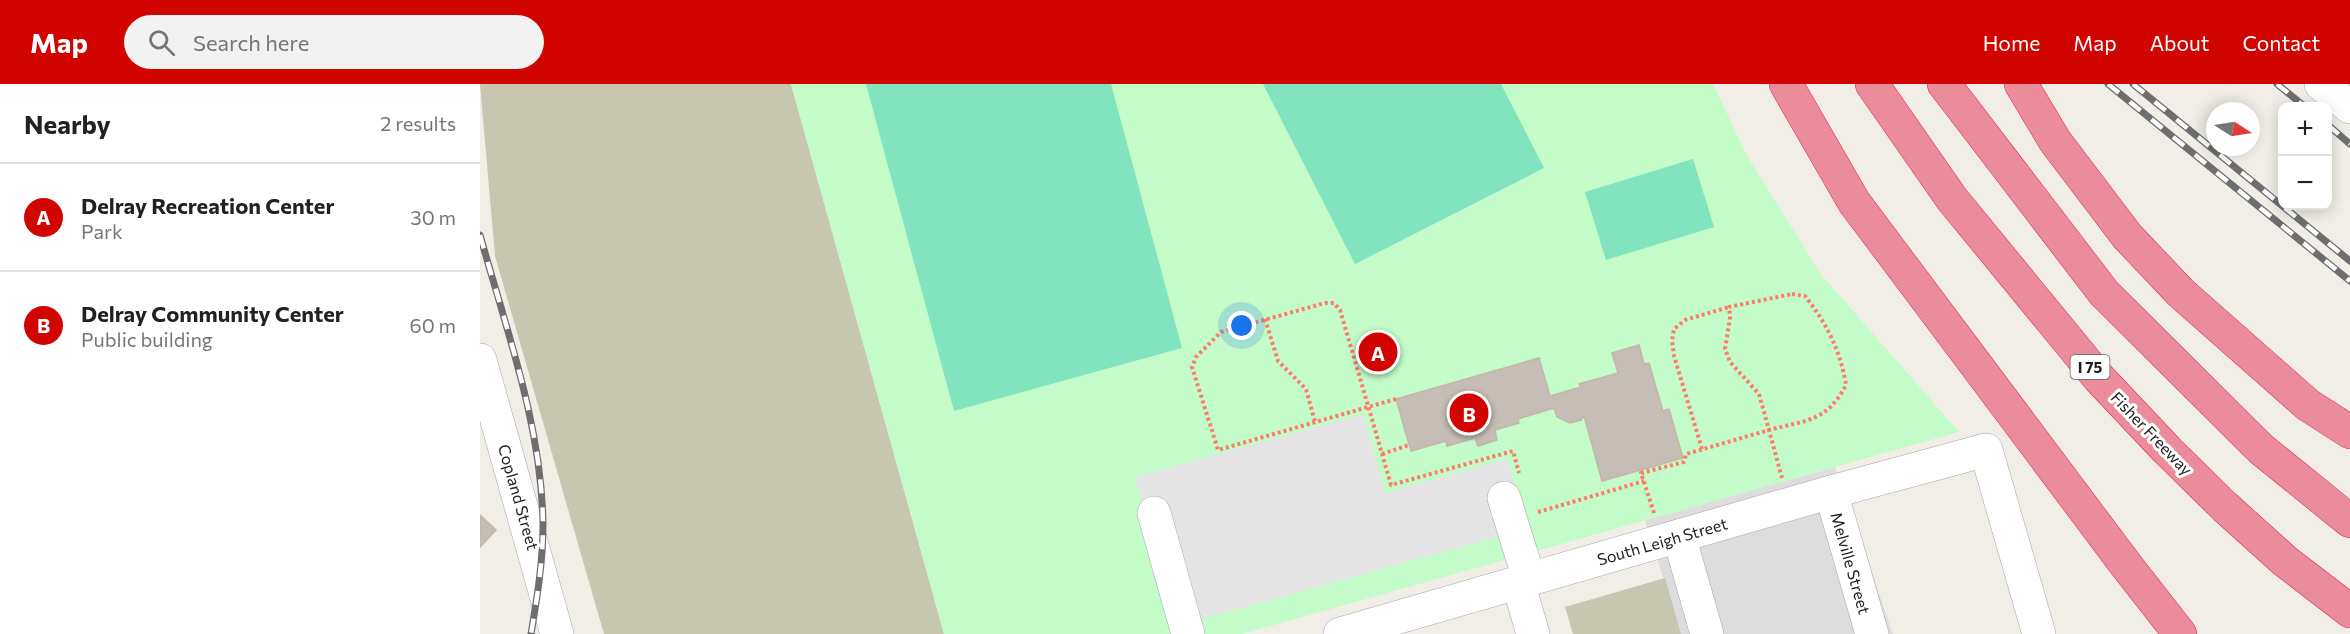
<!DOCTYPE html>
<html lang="en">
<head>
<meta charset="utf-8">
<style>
  body { margin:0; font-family:Commissioner,sans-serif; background:#f2f2f2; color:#202124 }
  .controls { position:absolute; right:18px; top:18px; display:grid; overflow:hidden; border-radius:12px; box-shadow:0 3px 15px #0003 }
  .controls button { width:54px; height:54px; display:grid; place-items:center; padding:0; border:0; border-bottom:2px solid #e0e0e0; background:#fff; color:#202124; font:30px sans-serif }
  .compass { position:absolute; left:1726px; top:18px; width:54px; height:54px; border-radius:50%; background:#fff; box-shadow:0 3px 15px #0003; rotate:102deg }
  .you { position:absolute; left:762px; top:242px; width:21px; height:21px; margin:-15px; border:4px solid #fff; border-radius:50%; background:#1a73e8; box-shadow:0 0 0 9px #1a73e833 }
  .badge { display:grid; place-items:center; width:39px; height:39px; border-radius:50%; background:#d10400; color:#fff; font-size:20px; font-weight:700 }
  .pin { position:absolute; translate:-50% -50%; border:3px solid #fff; box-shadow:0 2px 6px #0006 }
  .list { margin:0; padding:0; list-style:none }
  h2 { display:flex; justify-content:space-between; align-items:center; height:78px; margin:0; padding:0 24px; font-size:26px }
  h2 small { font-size:20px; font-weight:400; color:#757577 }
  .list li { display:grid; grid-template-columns:39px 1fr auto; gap:18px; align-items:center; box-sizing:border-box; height:108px; padding:0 24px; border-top:2px solid #e0e0e0 }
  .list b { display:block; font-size:22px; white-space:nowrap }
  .list p { margin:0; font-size:20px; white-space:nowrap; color:#757577 }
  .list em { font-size:20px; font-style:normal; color:#757577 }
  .icon { flex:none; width:33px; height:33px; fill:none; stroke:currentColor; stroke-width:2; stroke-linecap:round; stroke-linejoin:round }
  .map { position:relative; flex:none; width:1870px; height:550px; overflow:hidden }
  header { display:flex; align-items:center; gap:36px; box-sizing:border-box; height:84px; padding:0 30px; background:#d10400; color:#fff }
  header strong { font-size:28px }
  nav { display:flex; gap:33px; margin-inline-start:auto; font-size:21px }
  .search { width:420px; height:54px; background:#f2f2f2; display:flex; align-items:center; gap:15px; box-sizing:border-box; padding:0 21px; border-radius:33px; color:#757577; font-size:22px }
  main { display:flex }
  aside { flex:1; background:#fff }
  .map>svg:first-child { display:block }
</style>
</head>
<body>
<header>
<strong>Map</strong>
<div class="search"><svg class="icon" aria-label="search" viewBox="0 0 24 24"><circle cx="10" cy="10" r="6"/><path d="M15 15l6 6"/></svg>Search here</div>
<nav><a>Home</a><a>Map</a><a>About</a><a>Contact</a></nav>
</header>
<main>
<aside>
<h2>Nearby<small>2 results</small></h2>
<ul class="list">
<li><span class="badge">A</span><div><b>Delray Recreation Center</b><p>Park</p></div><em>30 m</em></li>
<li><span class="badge">B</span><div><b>Delray Community Center</b><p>Public building</p></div><em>60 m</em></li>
</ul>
</aside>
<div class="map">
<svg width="1870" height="550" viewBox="0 0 1870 550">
  <rect width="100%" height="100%" fill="#f1eee7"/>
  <polygon fill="#dedddd" points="1355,383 1413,550 1201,550 1165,436"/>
  <g fill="#c6c6b1">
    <polygon points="0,0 311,0 464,550 124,550 15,172"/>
    <polygon points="1185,494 1201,550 1093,550 1085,523"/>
  </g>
  <polygon fill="#c3fcc9" points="311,0 1233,0 1266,70 1340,189 1479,348 762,550 464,550"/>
  <g fill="#82e3bf">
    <polygon points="386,0 631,0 702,264 474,327"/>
    <polygon points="783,0 1021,0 1064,84 875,180"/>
    <polygon points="1213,75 1234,143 1126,176 1105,108"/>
  </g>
  <polygon fill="#e4e4e4" points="883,330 905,409 1027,375 1046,445 696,542 655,393"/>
  <g fill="#c6beb6" stroke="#c4b5a8" stroke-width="1.5">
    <polygon points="1159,261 1164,280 1169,279 1183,327 1189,325 1203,374 1122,397 1104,332 1101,336 1090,339 1077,333 1074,324 1038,335 1039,339 1015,346 1017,356 998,362 995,354 967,362 966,357 931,367 916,315 1059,274 1070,312 1101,303 1099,300 1138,289 1132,269"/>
    <polygon points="0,431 16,446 0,463"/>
  </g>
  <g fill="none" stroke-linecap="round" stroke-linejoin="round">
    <defs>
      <g id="minor">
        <polyline points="1841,0 1870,23"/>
        <polyline points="0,276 77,550"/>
        <polyline points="1351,408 1392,550"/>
        <polyline points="1024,414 1049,495"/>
        <polyline points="674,429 708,550"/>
        <polyline points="1199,452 1227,550"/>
        <polyline points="1038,498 1053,550"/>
        <polyline points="860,550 1351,408 1506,366 1559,550"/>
      </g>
      <g id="highway">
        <polyline points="1306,0 1374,118 1646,481 1700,550"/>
        <polyline points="1392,0 1472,115 1619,294 1687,366 1745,423 1805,477 1870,527"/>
        <polyline points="1464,0 1624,209 1781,365 1870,437"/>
        <polyline points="1541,0 1575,57 1647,152 1701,209 1828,321 1870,348"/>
      </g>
    </defs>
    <use href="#minor" stroke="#a7a7a7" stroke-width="34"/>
    <use href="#highway" stroke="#e3205f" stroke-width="34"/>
    <g stroke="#ff7c6a" stroke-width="4" stroke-dasharray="3 3" stroke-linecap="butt">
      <path d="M1312,210L1325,212C1346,238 1361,268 1366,301C1347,338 1326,336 1289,346L1279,310L1250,278L1245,265L1250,234L1249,223Z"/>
      <polyline points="785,235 798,277 826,305 835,338"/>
      <path d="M916,315L738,366L712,283L716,273L741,248L845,219H854L860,226C877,284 894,342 911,401L1033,367L1039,389"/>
      <polyline points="1222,365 1194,272 1192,257 1194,245 1205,236 1249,223"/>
      <polyline points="902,370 929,361"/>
      <polyline points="1058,428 1164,397"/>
      <polyline points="1174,429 1161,389 1204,378 1206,370 1289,346 1302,394"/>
    </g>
    <use href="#minor" stroke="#fff" stroke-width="33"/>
    <use href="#highway" stroke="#eb8c9c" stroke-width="33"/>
    <defs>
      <g id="rail">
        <polyline points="1628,0 1870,197"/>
        <polyline points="1653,0 1870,177"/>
        <polyline points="1797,0 1824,22"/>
        <polyline points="1848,41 1870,60"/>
        <path d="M0,151C26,245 62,342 63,441C63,478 57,514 51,550"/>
      </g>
    </defs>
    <use href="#rail" stroke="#6e6e6e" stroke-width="7"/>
    <use href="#rail" stroke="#fff" stroke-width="4.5" stroke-dasharray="14" stroke-linecap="butt"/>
  </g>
  <g text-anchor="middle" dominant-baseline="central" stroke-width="6" stroke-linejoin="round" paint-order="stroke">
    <rect fill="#fff" stroke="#636363" stroke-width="1.5" x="1590.5" y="271" width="39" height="24" rx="4.5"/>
    <g font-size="15" font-weight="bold" fill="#202020">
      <text x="1610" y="283">I 75</text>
    </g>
    <g font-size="16" fill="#202020" stroke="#fff">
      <text transform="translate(1672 349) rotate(46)">Fisher Freeway</text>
      <text transform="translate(39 413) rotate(74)">Copland Street</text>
      <text transform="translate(1182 457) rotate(-16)">South Leigh Street</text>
      <text transform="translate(1371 479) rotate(74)">Melville Street</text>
    </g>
  </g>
</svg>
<div class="controls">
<button>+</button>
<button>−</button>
</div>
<svg class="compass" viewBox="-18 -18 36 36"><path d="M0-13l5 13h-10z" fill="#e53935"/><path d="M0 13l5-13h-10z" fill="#757577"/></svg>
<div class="you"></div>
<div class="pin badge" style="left:898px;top:268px">A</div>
<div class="pin badge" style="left:989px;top:329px">B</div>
</div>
</main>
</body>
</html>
